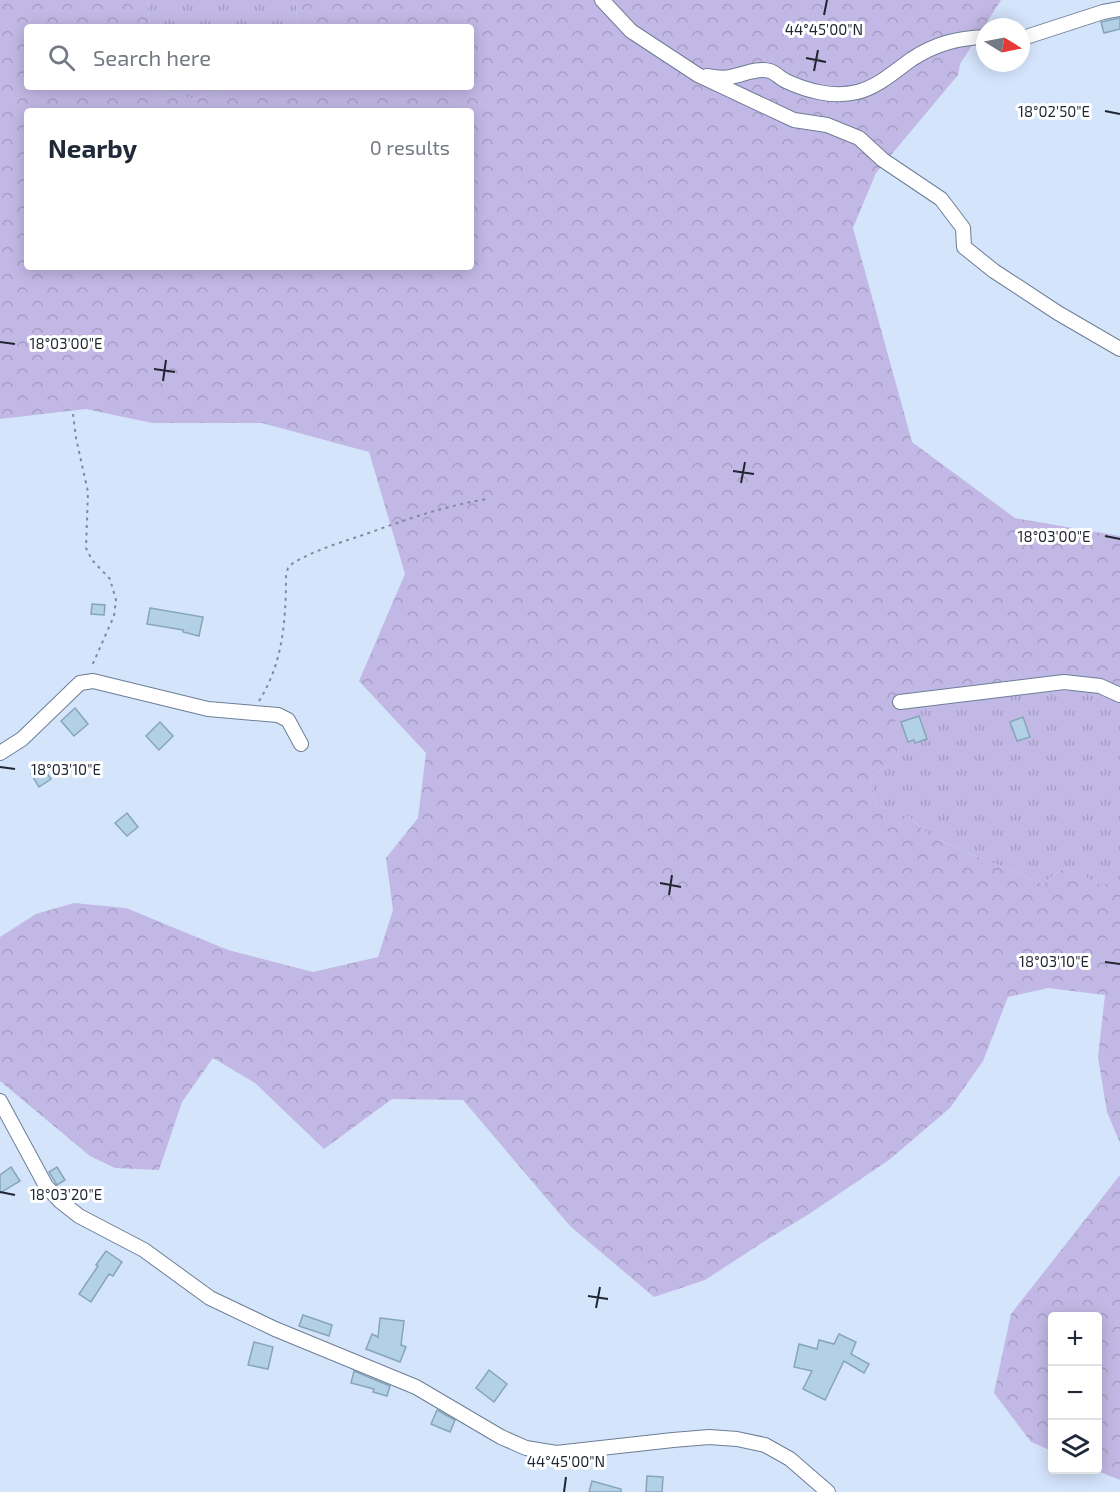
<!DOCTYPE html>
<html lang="en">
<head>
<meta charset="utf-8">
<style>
  body { margin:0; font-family:"Exo 2",sans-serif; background:#f6f6f7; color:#1f2937 }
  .controls { position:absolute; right:18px; bottom:18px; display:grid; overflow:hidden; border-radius:6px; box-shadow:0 3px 15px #0003 }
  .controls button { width:54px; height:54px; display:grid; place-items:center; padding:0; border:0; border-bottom:2px solid #e0e1e3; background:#fff; color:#1f2937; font:30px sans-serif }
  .compass { position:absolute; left:976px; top:18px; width:54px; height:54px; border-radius:50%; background:#fff; box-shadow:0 3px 15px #0003; rotate:100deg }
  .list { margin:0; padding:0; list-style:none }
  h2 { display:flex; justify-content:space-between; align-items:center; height:78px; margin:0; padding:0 24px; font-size:26px }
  h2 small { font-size:20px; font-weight:400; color:#747a83 }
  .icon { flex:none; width:33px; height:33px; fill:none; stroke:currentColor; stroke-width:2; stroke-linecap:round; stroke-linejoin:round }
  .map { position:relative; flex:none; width:1120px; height:1492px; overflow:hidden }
  .search { position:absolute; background:#fff; box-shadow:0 3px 15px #0003; left:24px; top:24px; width:450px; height:66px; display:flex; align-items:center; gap:15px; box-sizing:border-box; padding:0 21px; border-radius:6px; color:#747a83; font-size:22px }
  .panel { position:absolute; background:#fff; box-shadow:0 3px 15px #0003; left:24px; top:108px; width:450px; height:162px; border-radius:6px }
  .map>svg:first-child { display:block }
</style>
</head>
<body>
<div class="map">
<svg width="1120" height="1492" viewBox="0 0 1120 1492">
  <defs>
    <pattern id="grass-tufts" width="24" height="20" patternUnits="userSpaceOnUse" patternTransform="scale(1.5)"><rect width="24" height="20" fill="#c2b8e5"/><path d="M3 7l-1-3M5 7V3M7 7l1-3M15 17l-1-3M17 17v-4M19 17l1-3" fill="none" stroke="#a69ec5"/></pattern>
    <pattern id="forest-crowns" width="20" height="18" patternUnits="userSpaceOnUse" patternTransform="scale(1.5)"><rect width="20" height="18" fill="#c2b8e5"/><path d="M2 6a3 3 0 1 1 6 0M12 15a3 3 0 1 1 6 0" fill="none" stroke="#a69ec5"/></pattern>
  </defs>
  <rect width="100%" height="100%" fill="#d4e4fb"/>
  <g fill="url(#grass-tufts)">
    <polygon points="147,0 293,0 296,6 298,27 150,27"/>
    <polygon points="145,87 229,87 195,99"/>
    <polygon points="1070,690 1104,691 1120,700 1120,884 1099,884 1065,867 1043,884 931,837 911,818 876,805 870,778 898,757 893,697 954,703 996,696"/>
  </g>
  <g fill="url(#forest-crowns)" fill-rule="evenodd">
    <path d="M0,0H147L150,27H27V87H145L195,99L229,87H471V27H298L296,6L293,0H1001L960,64L958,75L876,173L853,228L912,442L1015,518L1120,536V700L1104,691L1070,690L996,696L954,703L894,697L898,757L870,778L876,805L911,818L931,837L1043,884L1065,867L1099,884H1120V1143L1107,1112L1098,1057L1105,995L1048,988L1008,997L983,1061L950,1108L889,1160L809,1214L768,1239L705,1280L654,1297L570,1226L463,1100L392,1099L324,1149L255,1083L213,1058L182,1102L159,1170L115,1168L90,1156L0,1081V937L36,914L74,903L126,908L228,950L313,972L378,957L393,910L386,858L418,818L426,753L359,681L405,574L369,452L262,423H152L86,409L0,419ZM27,111H471V267H27Z"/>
    <polygon points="1120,1175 1120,1480 1095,1470 1098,1470 1098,1316 1052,1316 1052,1451 1031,1442 994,1393 1011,1314"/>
  </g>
  <g fill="#b2d1e6" stroke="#87a5b9" stroke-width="1.5">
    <polygon points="1120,18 1120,29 1104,33 1101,22"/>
    <polygon points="92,604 105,605 104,615 91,614"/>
    <polygon points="150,608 203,617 199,636 183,632 183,630 147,624"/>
    <polygon points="75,708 88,724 74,736 61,721"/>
    <polygon points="919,716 927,739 915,743 914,740 908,742 901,722"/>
    <polygon points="1023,717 1030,737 1017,741 1010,722"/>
    <polygon points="160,722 173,736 159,750 146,736"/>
    <polygon points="43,767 51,779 39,787 31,774"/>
    <polygon points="127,813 138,827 127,836 115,823"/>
    <polygon points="11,1167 20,1181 0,1193 0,1175"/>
    <polygon points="57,1167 65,1180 57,1185 49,1172"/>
    <polygon points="106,1251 122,1262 113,1276 109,1274 91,1302 79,1294 98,1266 96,1265"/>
    <polygon points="303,1315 332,1325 329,1336 299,1326"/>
    <polygon points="380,1318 404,1321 401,1345 406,1347 400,1362 366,1349 372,1334 378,1337"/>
    <polygon points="839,1334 856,1342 851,1354 869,1364 864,1373 844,1361 825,1400 803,1389 812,1371 794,1367 799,1344 817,1349 819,1340 834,1344"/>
    <polygon points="254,1342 273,1347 268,1369 248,1365"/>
    <polygon points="489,1370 507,1384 494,1402 476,1388"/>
    <polygon points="354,1371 390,1386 387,1396 373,1392 374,1389 351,1383"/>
    <polygon points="437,1410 455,1420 450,1432 431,1424"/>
    <polygon points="647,1476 663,1477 662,1492 646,1492"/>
    <polygon points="592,1481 621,1489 621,1492 589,1492"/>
  </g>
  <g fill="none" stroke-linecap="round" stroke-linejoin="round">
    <defs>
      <g id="street">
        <polyline points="602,0 631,31 698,75 794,120 827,125 859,138 883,160 941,199 963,228 964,247 994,271 1058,313 1120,349"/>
        <polyline points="1021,37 1026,37 1103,12 1120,9"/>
        <path d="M707,76C715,77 723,79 730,77C742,75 758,67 770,71C776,73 781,79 786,81C807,91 834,98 857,92C878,87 895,71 912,59C935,44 957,38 985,37"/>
        <polyline points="900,702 1064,682 1100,686 1120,695"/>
        <polyline points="0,753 22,739 80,683 93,681 208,709 278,715 288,720 301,744"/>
        <polyline points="0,1101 46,1186 60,1201 79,1216 144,1250 210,1298 275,1329 416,1387 501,1437 526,1448 556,1453 673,1440 709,1437 737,1439 765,1445 790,1459 828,1492"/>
      </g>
    </defs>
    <use href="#street" stroke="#6c7e97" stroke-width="16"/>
    <g stroke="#7f8b9c" stroke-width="2" stroke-dasharray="3 4.5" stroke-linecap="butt">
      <polyline points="73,414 76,438 88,492 86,548 92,560 110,579 116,600 114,616 91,668"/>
      <path d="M259,701C283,663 286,620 286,576L288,568L293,563C315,550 342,542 366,534C407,519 445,506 487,499"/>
    </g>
    <use href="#street" stroke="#fff" stroke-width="14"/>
  </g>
  <path fill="none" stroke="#1f2631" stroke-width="2" d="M824,15L827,0M806,58L826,62M814,71L818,50M1105,111L1120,114M0,342L15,344M154,369L175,372M163,381L166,360M733,471L754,474M741,483L745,462M1105,536L1120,539M0,767L15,769M660,883L681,887M669,895L672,875M1105,962L1120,964M0,1192L15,1195M588,1296L608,1299M596,1308L600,1287M564,1492L566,1477"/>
  <g font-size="15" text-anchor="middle" fill="#1f2631" stroke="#fff" stroke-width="6" stroke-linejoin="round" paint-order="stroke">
    <text x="824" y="35">44°45'00"N</text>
    <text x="1054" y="117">18°02'50"E</text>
    <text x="66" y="349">18°03'00"E</text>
    <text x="1054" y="542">18°03'00"E</text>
    <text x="66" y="775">18°03'10"E</text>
    <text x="1054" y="967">18°03'10"E</text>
    <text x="66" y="1200">18°03'20"E</text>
    <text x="566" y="1467">44°45'00"N</text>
  </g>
</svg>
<div class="controls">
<button>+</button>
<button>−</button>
<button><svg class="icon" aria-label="layers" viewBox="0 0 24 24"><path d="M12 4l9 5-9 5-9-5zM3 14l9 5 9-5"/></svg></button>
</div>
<svg class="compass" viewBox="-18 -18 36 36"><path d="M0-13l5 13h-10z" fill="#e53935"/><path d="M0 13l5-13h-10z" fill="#747a83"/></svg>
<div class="search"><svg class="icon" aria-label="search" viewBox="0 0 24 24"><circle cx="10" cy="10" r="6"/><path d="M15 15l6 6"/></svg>Search here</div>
<section class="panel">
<h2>Nearby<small>0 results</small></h2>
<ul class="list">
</ul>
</section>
</div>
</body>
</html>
